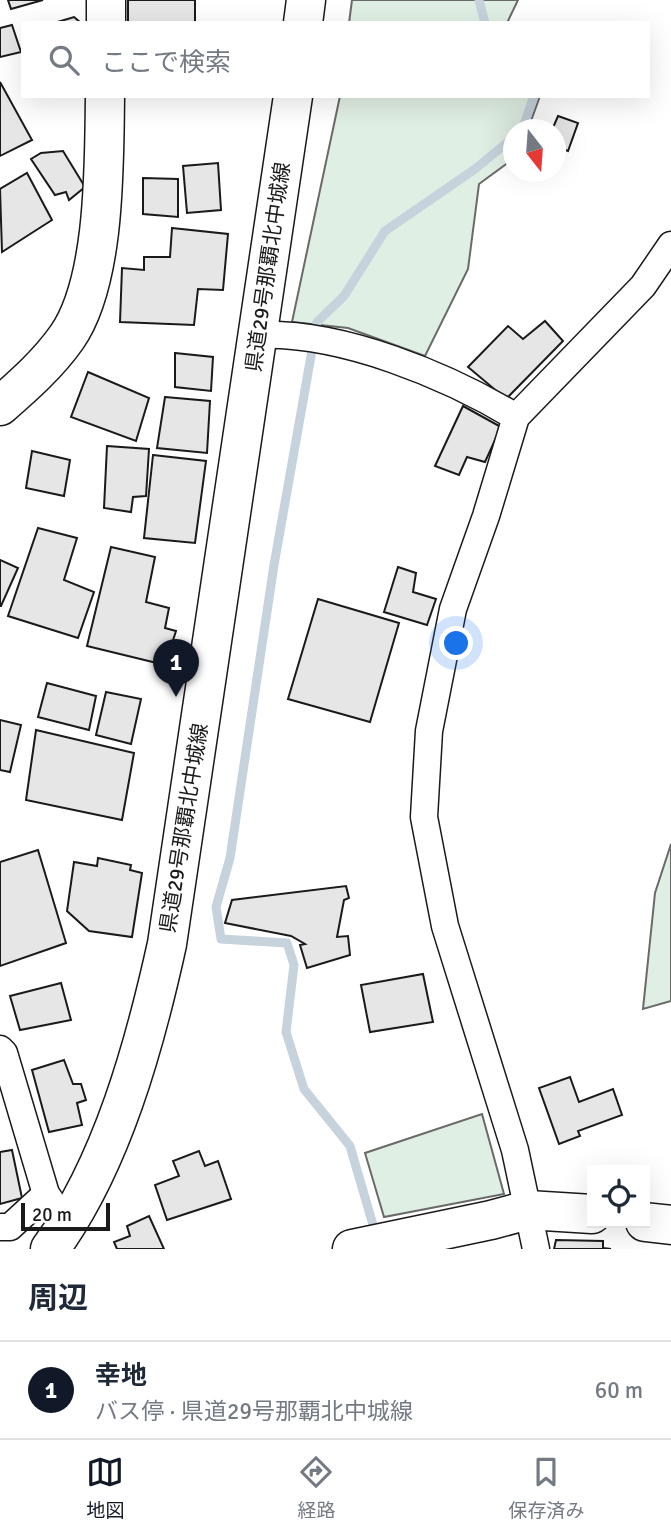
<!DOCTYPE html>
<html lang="ja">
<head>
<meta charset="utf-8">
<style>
  body { margin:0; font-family:Signika,"Noto Sans JP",sans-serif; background:#f2f2f3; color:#1f2937 }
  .controls { position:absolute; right:21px; bottom:21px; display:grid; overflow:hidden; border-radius:0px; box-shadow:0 7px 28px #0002 }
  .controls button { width:63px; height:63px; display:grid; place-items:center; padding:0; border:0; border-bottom:2px solid #e0e1e3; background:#fff; color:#1f2937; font:35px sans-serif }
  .compass { position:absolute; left:503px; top:119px; width:63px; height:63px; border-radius:50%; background:#fff; box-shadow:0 7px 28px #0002; rotate:163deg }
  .scale { position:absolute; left:21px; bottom:18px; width:89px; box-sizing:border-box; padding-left:7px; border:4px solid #1a1a1a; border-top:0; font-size:19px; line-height:24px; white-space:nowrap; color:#1a1a1a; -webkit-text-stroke:5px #fff; paint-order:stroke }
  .you { position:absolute; left:457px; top:644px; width:24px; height:24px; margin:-18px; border:5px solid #fff; border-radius:50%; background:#1a73e8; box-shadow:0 0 0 10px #1a73e833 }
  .badge { display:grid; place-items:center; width:46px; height:46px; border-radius:50%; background:#111827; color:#fff; font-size:23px; font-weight:700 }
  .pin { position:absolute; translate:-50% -58px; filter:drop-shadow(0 2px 4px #0008) }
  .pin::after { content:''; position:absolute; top:37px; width:24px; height:21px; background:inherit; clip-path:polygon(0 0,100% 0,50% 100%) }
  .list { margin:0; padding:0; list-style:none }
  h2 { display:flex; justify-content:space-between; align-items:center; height:91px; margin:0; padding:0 28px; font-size:30px }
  h2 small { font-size:23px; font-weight:400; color:#747a83 }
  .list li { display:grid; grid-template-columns:46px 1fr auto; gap:21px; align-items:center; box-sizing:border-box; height:98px; padding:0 28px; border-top:2px solid #e0e1e3 }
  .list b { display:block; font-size:26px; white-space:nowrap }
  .list p { margin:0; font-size:23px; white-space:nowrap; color:#747a83 }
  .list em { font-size:23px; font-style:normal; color:#747a83 }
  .icon { flex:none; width:38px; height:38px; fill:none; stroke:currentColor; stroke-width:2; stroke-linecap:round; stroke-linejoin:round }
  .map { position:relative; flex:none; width:671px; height:1249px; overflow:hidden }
  .search { position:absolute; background:#fff; box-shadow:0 7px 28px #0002; left:21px; right:21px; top:21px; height:77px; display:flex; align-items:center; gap:18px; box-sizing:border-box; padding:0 24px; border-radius:0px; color:#747a83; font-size:26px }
  .sheet { height:189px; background:#fff }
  nav { display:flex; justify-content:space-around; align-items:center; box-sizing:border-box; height:98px; border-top:2px solid #e0e1e3; background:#fff; font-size:19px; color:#747a83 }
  nav a { display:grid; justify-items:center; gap:4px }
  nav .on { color:#111827 }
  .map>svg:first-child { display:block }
</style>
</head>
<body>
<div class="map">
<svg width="671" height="1249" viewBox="0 0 671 1249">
  <rect width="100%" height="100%" fill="#fff"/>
  <g fill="#e0efe3" stroke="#6a6a6a" stroke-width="2">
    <polygon points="352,0 518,0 507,23 349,23"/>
    <polygon points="340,96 540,96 528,129 514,130 513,159 479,184 468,269 425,356 348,328 292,322"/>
    <polygon points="671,844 671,1001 643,1009 655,893"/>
    <polygon points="482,1114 504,1194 384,1217 365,1153"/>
  </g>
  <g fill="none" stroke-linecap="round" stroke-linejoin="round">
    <g stroke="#c6d2dc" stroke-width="9">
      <polyline points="479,0 485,23"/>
      <polyline points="522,130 534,96"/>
      <polyline points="373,1225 350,1146 304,1089 286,1032 294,965 287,943 221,939 216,907 230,858 274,565 317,322 344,296 385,231 475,169 514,137"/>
    </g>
  </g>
  <g fill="#e6e6e6" stroke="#1a1a1a" stroke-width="2">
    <polygon points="8,0 43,0 11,9"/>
    <rect x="128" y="0" width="67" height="23"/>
    <polygon points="74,17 81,23 54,23"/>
    <polygon points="12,25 21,52 0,57 0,28"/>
    <polygon points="0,82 32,140 0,156"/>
    <polygon points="558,116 578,123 568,151 556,147 556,130 552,130"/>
    <polygon points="63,151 85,187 69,200 66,192 55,195 31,159 41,153"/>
    <polygon points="218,163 221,210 187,213 183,166"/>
    <polygon points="27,173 52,220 2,252 0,189"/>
    <polygon points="143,178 178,179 178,217 143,214"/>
    <polygon points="172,228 228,234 223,290 198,289 194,325 120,322 122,268 144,270 144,257 170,257"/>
    <polygon points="545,321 563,341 506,399 468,367 508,326 523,339"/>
    <polygon points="175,353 213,357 211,391 175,387"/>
    <polygon points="88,372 149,398 136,441 71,417"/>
    <polygon points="165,397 210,401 207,453 157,448"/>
    <polygon points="463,406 501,427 485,462 467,457 459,475 435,466"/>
    <polygon points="107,446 149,449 146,496 133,497 131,512 104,508"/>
    <polygon points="32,451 70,460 64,496 26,488"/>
    <polygon points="153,455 206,461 195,543 144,538"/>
    <polygon points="38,528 77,538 64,580 94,592 78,638 8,616"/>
    <polygon points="111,547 155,557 146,602 169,608 165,628 176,631 165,665 87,646"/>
    <polygon points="0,560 18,568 1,606 0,606"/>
    <polygon points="398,567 416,573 413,592 436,599 427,625 384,612"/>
    <polygon points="318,599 399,623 370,722 288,699"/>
    <polygon points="47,683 96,696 89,730 38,717"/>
    <polygon points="106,692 141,699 131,744 96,735"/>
    <polygon points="0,720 21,725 10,772 0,770"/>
    <polygon points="36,730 134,753 122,820 26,800"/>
    <polygon points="38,850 66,943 0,966 0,862"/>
    <polygon points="98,858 131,865 130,870 142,873 132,937 89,931 67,911 74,862 97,866"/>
    <polygon points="346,886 349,898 344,900 337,937 348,936 350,955 307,968 300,945 305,944 291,936 225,923 232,900"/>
    <polygon points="423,974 433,1022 370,1032 361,985"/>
    <polygon points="61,983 71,1020 20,1030 10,996"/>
    <polygon points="64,1060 73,1084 81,1084 86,1100 77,1103 82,1125 49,1132 32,1070"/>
    <polygon points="570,1077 579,1102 613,1089 622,1115 578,1131 580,1136 559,1144 539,1088"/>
    <polygon points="12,1150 22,1198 0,1204 0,1152"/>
    <polygon points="199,1151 205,1166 218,1161 231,1199 167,1220 155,1185 179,1176 173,1161"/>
    <polygon points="149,1216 164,1249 117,1249 114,1242 130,1236 127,1226"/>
    <polygon points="556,1240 603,1241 603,1248 611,1249 554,1249"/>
  </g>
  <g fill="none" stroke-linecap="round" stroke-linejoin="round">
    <defs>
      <g id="street">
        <path d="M259,335C342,332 446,375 516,417"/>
        <polyline points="0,1049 4,1053 46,1194 66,1223"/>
        <polyline points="0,1227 10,1227 46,1194"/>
        <polyline points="536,1249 515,1150 445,926 424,817 429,731 453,609 486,516 516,417 643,286 671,245"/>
      </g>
      <g id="secondary">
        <polyline points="645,1222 671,1225"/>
        <polyline points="352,1249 491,1220 528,1210 592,1214"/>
      </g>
      <g id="primary">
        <polyline points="106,0 106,23"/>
        <polyline points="303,23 306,0"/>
        <path d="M0,406C24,385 48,364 67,337C106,281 104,163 105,96"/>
        <path d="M50,1249C112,1165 145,1044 167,944L293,96"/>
      </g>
    </defs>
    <use href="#street" stroke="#1a1a1a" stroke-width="29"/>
    <use href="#secondary" stroke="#1a1a1a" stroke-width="41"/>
    <use href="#primary" stroke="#1a1a1a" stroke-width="41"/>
    <use href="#street" stroke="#fff" stroke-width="26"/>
    <use href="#secondary" stroke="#fff" stroke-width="38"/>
    <use href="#primary" stroke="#fff" stroke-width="38"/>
  </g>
  <g text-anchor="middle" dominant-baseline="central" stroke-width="5" stroke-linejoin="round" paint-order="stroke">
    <g font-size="21" fill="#1a1a1a" stroke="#fff">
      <text transform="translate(268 267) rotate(-82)">県道29号那覇北中城線</text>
      <text transform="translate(184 828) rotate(-81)">県道29号那覇北中城線</text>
    </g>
  </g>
</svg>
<div class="controls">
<button><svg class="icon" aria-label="locate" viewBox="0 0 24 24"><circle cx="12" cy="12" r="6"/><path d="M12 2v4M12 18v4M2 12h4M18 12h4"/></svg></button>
</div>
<svg class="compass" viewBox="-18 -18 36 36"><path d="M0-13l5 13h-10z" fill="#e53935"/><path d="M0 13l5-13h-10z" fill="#747a83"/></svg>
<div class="scale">20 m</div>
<div class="you"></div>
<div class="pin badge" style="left:176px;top:697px">1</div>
<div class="search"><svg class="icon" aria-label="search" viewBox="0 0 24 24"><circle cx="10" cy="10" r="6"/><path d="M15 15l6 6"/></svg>ここで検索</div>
</div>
<section class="sheet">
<h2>周辺<small></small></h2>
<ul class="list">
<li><span class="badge">1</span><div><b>幸地</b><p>バス停 · 県道29号那覇北中城線</p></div><em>60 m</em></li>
</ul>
</section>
<nav>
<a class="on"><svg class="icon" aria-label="map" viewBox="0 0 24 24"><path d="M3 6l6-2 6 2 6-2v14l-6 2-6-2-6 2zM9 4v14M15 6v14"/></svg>地図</a>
<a><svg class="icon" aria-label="directions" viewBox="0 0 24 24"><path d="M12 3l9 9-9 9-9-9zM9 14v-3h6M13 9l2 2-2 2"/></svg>経路</a>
<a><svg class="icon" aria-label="saved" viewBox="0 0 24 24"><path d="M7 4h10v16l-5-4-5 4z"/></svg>保存済み</a>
</nav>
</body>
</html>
